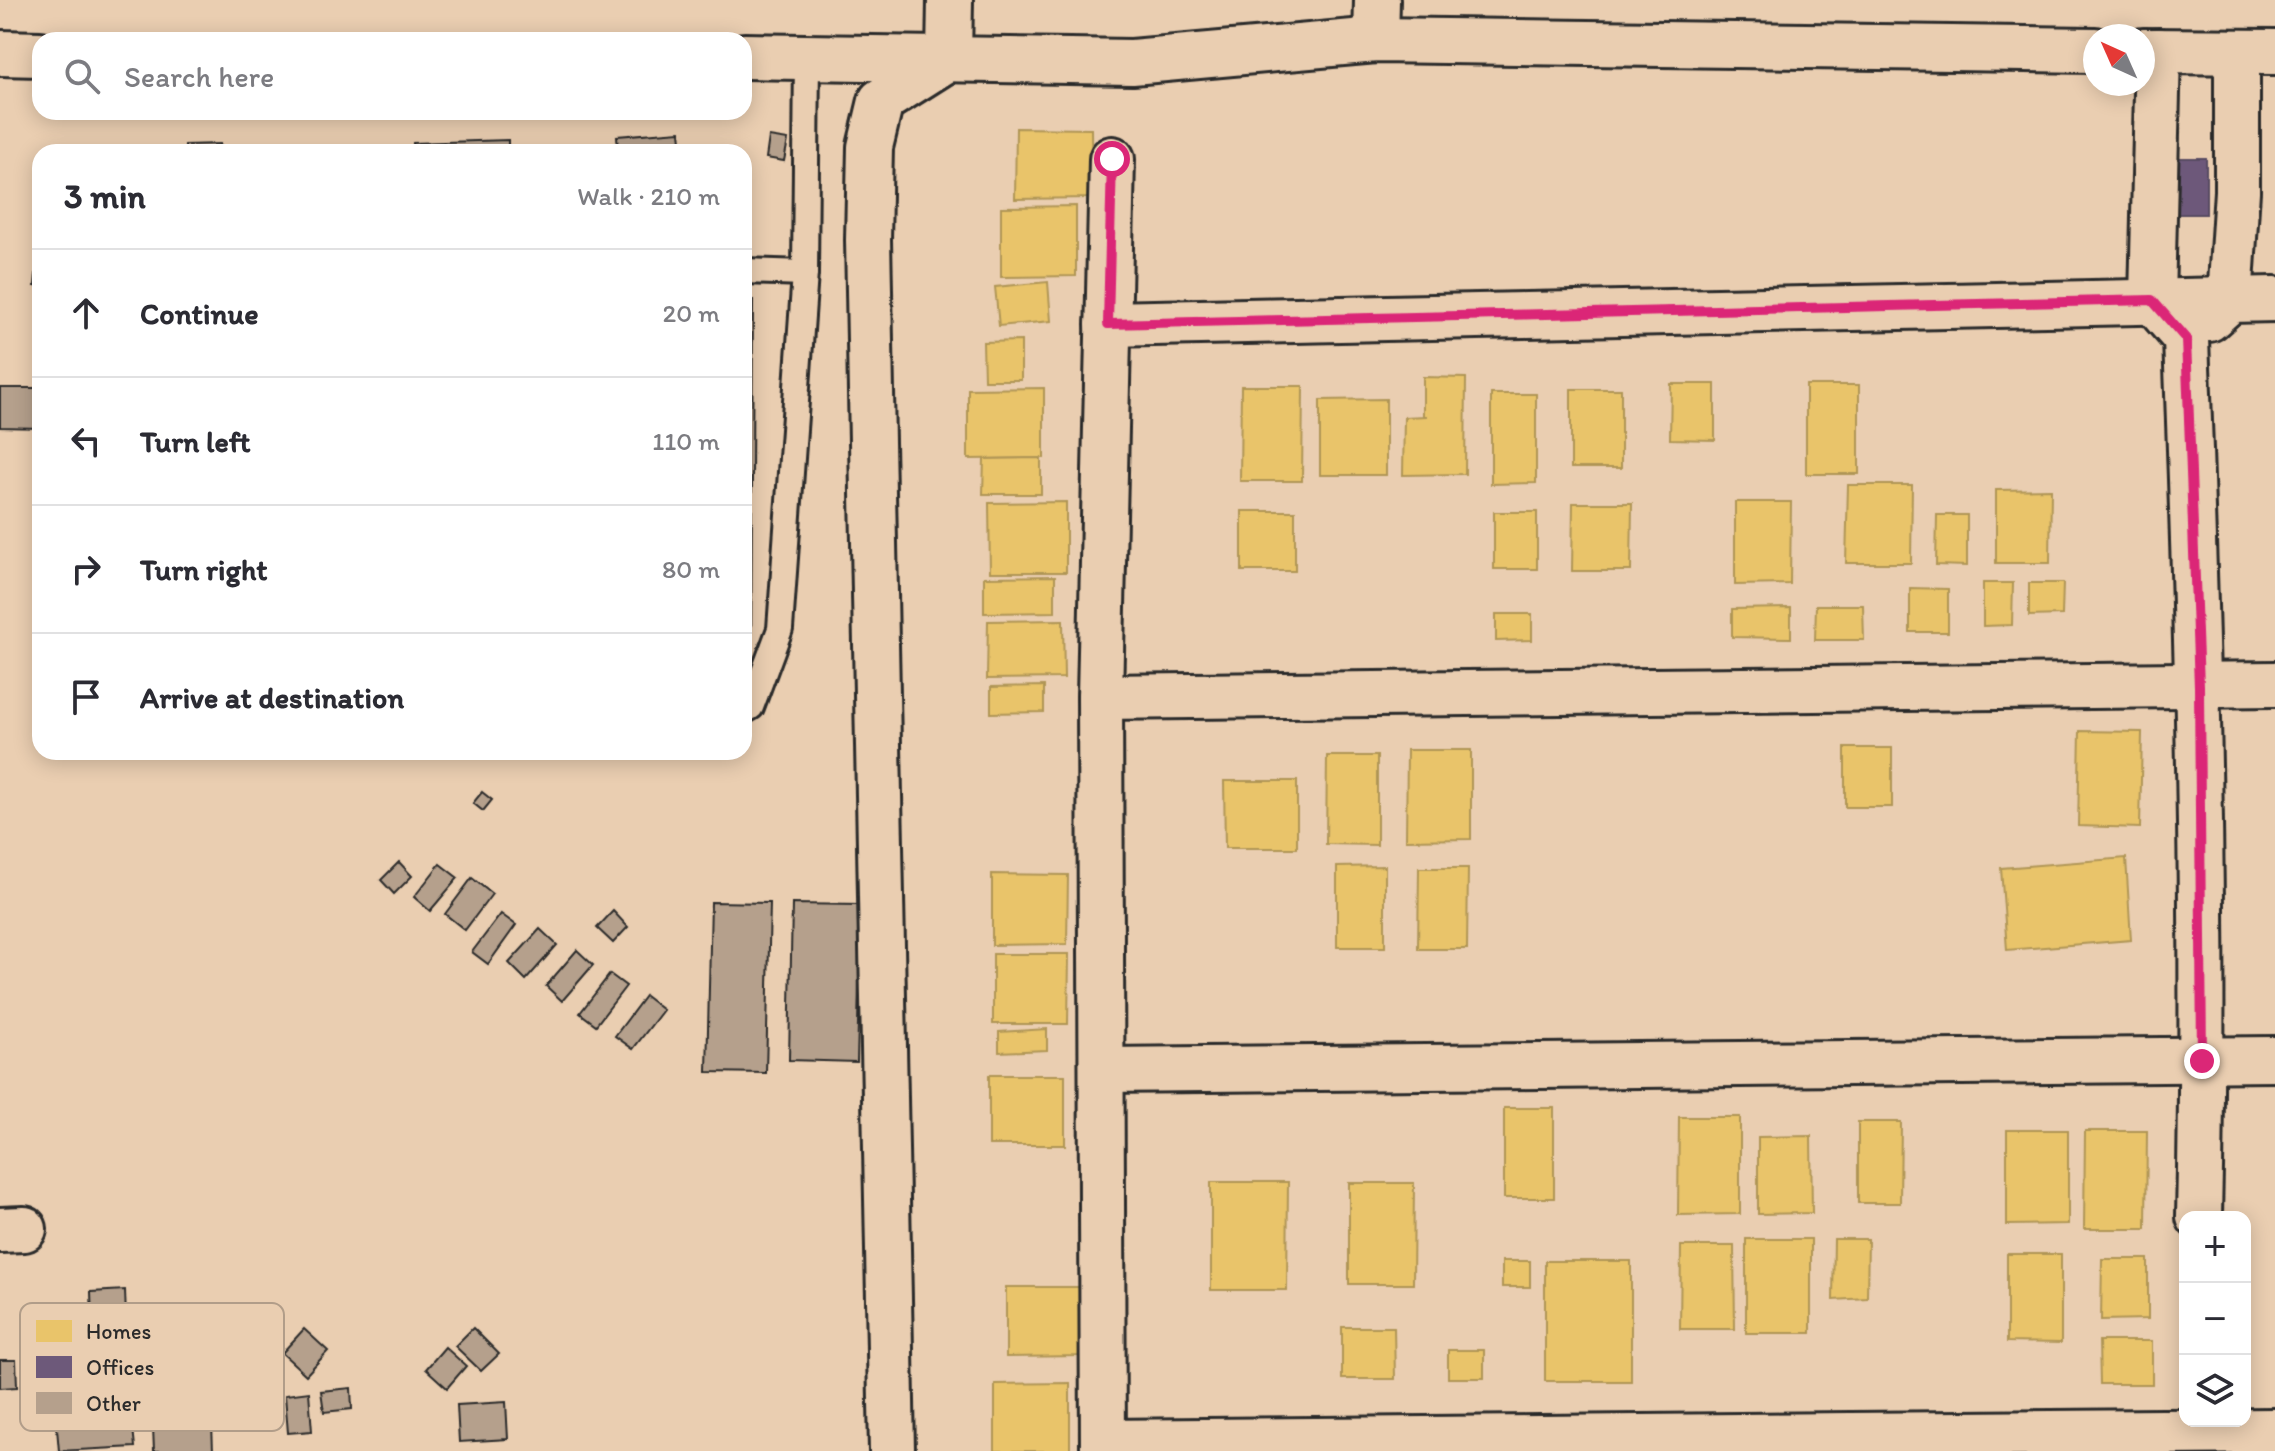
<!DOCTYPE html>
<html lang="en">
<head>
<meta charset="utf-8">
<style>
  body { margin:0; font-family:Itim,sans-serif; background:#f2f2f3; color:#2b2b33 }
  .controls { position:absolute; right:24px; bottom:24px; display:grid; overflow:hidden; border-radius:16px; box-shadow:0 4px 20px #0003 }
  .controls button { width:72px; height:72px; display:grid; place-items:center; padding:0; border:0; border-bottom:2px solid #e1e1e2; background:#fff; color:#2b2b33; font:40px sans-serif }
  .compass { position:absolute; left:2083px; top:24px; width:72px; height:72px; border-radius:50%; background:#fff; box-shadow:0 4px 20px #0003; rotate:315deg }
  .stop { position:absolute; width:24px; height:24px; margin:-18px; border:6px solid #db2777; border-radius:50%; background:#fff }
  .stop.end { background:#db2777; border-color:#fff; box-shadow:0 2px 8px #0008 }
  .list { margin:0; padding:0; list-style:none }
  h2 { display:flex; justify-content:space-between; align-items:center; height:104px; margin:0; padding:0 32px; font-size:34px }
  h2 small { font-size:26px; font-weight:400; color:#7c7c81 }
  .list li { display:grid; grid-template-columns:52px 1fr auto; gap:24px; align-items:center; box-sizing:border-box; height:128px; padding:0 32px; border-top:2px solid #e1e1e2 }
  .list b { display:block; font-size:30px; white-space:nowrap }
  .list em { font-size:26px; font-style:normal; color:#7c7c81 }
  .icon { flex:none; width:44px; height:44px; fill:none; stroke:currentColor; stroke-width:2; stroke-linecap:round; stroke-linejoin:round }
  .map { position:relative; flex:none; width:2275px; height:1451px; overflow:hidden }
  .search { position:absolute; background:#fff; box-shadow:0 4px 20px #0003; left:32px; top:32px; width:720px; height:88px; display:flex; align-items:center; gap:20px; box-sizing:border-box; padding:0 28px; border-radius:24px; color:#7c7c81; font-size:30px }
  .panel { position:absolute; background:#fff; box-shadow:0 4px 20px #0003; left:32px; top:144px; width:720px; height:616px; border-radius:24px }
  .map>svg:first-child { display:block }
</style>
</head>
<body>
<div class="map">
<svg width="2275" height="1451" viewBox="0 0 2275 1451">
  <rect width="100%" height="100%" fill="#eaceb1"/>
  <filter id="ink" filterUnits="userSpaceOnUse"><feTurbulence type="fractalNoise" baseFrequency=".0125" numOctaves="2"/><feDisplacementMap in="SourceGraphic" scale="16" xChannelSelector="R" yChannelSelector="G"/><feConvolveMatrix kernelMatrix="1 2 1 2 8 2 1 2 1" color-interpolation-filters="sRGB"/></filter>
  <g filter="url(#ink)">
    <g fill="#e9c46a" stroke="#b09657" stroke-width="2">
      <polygon points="1016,128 1091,129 1092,198 1015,199"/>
      <polygon points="1076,206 1076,276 1001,277 1001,207"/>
      <polygon points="1048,282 1051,321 999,326 995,287"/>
      <polygon points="1021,341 1021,380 984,380 983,342"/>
      <polygon points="1423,377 1466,378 1465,474 1403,475 1404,417 1427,416 1423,416"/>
      <polygon points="1671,384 1715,384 1715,440 1670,439"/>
      <rect x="1806" y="385" width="53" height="89"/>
      <polygon points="1241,386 1303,386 1302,481 1240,481"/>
      <polygon points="1044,388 1044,458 968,459 968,389"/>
      <rect x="1571" y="389" width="50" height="79"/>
      <polygon points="1491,394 1536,394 1536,483 1491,484"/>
      <polygon points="1386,399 1386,475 1320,475 1320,400"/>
      <polygon points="1041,458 1041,494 983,494 984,459"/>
      <polygon points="1848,485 1912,485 1911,563 1846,563"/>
      <polygon points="2051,489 2050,563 1996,563 1996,490"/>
      <polygon points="1066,502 1066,572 990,572 989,503"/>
      <polygon points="1735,502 1791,502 1790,584 1735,585"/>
      <polygon points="1573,503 1632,503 1631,571 1572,571"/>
      <rect x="1242" y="511" width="53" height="60"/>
      <rect x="1494" y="512" width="43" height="57"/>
      <polygon points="1937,515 1967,515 1967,566 1936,565"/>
      <polygon points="1055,576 1055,612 984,613 984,577"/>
      <polygon points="1983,583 2013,583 2012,625 1983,626"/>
      <polygon points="2029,583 2063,583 2062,615 2029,616"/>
      <polygon points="1910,588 1948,589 1948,632 1910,632"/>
      <polygon points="1816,605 1863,605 1864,640 1815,640"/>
      <polygon points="1791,608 1791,638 1732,637 1732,609"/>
      <polygon points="1496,614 1532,614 1532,640 1496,641"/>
      <polygon points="1063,620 1064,678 987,679 988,621"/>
      <polygon points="1044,686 1044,712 991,713 991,687"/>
      <polygon points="2080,731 2142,732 2140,828 2078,826"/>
      <rect x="1845" y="748" width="47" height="59"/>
      <polygon points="1407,750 1471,750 1471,839 1406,840"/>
      <polygon points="1327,756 1377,756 1377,845 1326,844"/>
      <polygon points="1224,781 1297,781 1297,848 1225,848"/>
      <polygon points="2126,858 2131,940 2007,950 2001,868"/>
      <polygon points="1385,866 1385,947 1337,947 1337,867"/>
      <polygon points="1419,868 1468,868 1467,949 1418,949"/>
      <polygon points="992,874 1068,875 1067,944 992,945"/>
      <polygon points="993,954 1069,954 1068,1024 993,1024"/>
      <polygon points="1047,1029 1047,1050 999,1052 999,1032"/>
      <rect x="989" y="1075" width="76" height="70"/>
      <rect x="1504" y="1108" width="50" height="90"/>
      <polygon points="1679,1117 1740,1117 1740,1214 1678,1215"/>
      <polygon points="1858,1122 1901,1122 1900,1203 1858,1203"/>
      <polygon points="2007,1130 2068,1130 2068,1224 2007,1225"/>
      <polygon points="2085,1131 2147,1131 2146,1229 2084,1229"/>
      <polygon points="1811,1136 1812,1213 1758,1214 1758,1137"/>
      <polygon points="1211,1182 1288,1182 1287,1290 1211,1290"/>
      <polygon points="1349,1183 1414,1183 1413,1284 1349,1284"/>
      <rect x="1746" y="1239" width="65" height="94"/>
      <polygon points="1834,1239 1868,1239 1867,1298 1833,1300"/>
      <polygon points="1681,1246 1734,1246 1735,1329 1680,1329"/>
      <polygon points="2007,1254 2061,1254 2061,1343 2007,1342"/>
      <polygon points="2102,1259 2148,1259 2148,1319 2101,1320"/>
      <rect x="1502" y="1261" width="28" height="26"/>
      <rect x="1545" y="1261" width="86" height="120"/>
      <polygon points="1006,1287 1082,1287 1082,1356 1006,1357"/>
      <polygon points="1342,1327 1394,1327 1395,1379 1342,1379"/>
      <polygon points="2099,1341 2152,1341 2152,1384 2100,1384"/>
      <rect x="1448" y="1350" width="36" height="28"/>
      <polygon points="1070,1383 1070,1451 995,1451 995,1384"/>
    </g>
    <rect fill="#6d597a" stroke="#594b62" stroke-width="2" x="2176" y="158" width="30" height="56"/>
    <g fill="#b5a08c" stroke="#2b2b2b" stroke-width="2">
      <polygon points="680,131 682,152 618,152 617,136"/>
      <polygon points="769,137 788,140 784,161 766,158"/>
      <polygon points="508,140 508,152 413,152 413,143"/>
      <polygon points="220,144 220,152 185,152 185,145"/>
      <polygon points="38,251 40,252 40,286 35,286"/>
      <polygon points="744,300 753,300 751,658 744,658"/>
      <polygon points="0,388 40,388 40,428 0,427"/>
      <polygon points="482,792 492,800 483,811 473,803"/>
      <polygon points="399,862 412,876 394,894 381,880"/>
      <polygon points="440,864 458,878 430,911 414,897"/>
      <polygon points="472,878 492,894 465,930 445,914"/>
      <polygon points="711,902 770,903 766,1073 707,1072"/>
      <polygon points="792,904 861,905 857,1062 789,1060"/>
      <polygon points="613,911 628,927 613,943 597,928"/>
      <polygon points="501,914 516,925 488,964 472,952"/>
      <polygon points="540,929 557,945 526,980 509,963"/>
      <polygon points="577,950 593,965 562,1001 546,986"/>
      <polygon points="610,974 626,986 596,1025 580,1013"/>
      <polygon points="645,996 663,1010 633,1049 615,1036"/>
      <polygon points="125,1290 126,1318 92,1320 91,1292"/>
      <polygon points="473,1328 499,1354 481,1371 455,1346"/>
      <polygon points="304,1329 328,1351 306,1375 282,1353"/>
      <polygon points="445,1347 466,1366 447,1388 426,1369"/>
      <polygon points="0,1360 16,1360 17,1387 0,1388"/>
      <polygon points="351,1388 352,1409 324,1412 321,1391"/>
      <polygon points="309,1392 312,1431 288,1433 285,1395"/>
      <polygon points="130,1399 135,1447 59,1451 55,1406"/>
      <polygon points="506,1402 508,1439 459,1442 457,1405"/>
      <polygon points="212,1424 213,1451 154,1451 153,1427"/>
    </g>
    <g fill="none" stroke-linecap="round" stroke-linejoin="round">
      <defs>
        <g id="lane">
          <polyline points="744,271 805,273"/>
          <polyline points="744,711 751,707 780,629 805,273 807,56"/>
        </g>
        <g id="street">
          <polyline points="1376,40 1377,0"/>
          <polyline points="2143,51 2275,52"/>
          <path d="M2158,51L2152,300L2186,339C2197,632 2206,924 2199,1217"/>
          <polyline points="0,53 40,54"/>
          <polyline points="744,56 1132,62 1376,40 2095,50"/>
          <polyline points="2209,319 2230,300 2237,191 2237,53"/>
          <polyline points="1108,324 2275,299"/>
          <polyline points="1100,697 2275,684"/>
          <polyline points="1103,1070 2275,1059"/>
          <polyline points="0,1230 24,1229"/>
          <polyline points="1103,1442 2275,1431"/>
          <polyline points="892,1451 868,240 870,147 881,101 949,58 950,0"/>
          <polyline points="1103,1451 1100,697 1112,159"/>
        </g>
      </defs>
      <use href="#lane" stroke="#2b2b2b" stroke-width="30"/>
      <use href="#street" stroke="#2b2b2b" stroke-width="50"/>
      <use href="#lane" stroke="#eaceb1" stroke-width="24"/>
      <use href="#street" stroke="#eaceb1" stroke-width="44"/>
    </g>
  </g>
  <g fill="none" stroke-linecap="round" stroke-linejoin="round" filter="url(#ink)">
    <polyline stroke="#db2777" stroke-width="10" points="1112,159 1108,324 2152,300 2186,339 2199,686 2202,1061"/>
  </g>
  <rect x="20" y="1303" width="264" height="128" rx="12" fill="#eaceb1" stroke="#b19d89" stroke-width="2"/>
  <rect x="36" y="1320" width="36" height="22" fill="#e9c46a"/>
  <rect x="36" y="1356" width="36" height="22" fill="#6d597a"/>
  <rect x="36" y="1392" width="36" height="22" fill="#b5a08c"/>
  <g font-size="22" fill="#2b2b2b">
    <text x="86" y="1339">Homes</text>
    <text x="86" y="1375">Offices</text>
    <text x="86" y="1411">Other</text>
  </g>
</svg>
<div class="controls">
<button>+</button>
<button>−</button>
<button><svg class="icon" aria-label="layers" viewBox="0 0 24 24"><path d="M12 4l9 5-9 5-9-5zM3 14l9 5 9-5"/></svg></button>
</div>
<svg class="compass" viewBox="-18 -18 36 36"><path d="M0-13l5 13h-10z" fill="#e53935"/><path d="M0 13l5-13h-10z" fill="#7c7c81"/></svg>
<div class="stop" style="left:1112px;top:159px"></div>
<div class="stop end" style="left:2202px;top:1061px"></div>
<div class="search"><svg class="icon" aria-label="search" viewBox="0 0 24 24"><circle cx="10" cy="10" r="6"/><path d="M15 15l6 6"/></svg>Search here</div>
<section class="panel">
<h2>3 min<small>Walk · 210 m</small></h2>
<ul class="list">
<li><svg class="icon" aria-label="ahead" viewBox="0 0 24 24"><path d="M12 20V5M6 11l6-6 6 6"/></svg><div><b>Continue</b></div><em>20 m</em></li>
<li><svg class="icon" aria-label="left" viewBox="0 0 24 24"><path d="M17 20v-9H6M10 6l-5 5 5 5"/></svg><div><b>Turn left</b></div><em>110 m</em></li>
<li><svg class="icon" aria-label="right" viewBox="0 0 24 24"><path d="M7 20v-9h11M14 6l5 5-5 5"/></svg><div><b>Turn right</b></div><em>80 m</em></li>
<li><svg class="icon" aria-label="arrive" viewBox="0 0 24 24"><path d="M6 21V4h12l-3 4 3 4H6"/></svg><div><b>Arrive at destination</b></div></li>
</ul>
</section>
</div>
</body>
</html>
